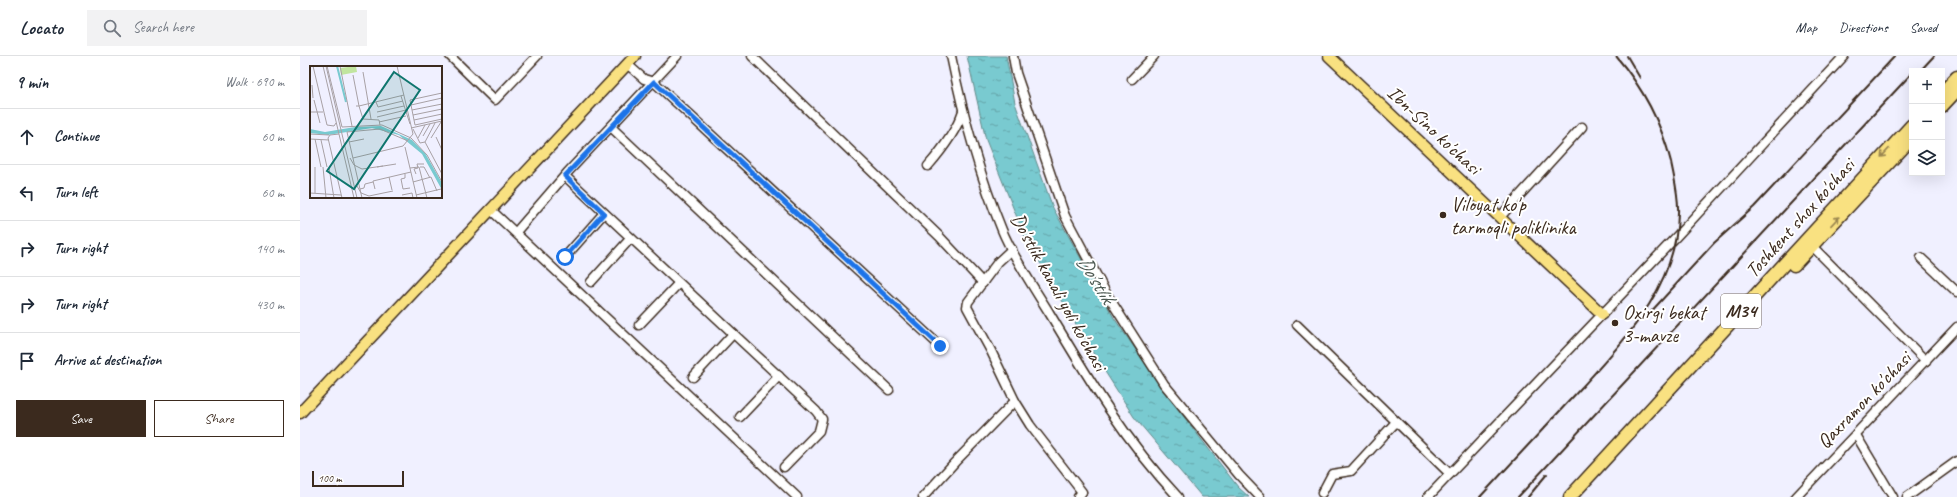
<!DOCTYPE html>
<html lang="en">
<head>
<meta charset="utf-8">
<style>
  body { margin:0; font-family:Caveat,sans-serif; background:#f2f2f3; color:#1f2937 }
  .controls { position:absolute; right:12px; top:12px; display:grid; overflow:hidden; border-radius:0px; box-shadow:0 4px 16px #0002 }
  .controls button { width:36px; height:36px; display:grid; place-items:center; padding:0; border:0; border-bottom:1px solid #e0e1e3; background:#fff; color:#1f2937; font:20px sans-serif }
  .scale { position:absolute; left:12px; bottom:10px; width:92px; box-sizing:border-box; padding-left:4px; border:2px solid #3b2a1e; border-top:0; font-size:11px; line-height:14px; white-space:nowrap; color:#3b2a1e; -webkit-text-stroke:3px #fff; paint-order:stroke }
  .stop { position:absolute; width:12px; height:12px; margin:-9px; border:3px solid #1a73e8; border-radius:50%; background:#fff }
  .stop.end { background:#1a73e8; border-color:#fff; box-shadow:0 1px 4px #0008 }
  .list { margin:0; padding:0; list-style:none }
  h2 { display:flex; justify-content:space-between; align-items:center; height:52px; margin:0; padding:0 16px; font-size:17px }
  h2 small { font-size:13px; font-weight:400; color:#747a83 }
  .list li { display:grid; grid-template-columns:26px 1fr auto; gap:12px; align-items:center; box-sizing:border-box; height:56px; padding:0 16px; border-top:1px solid #e0e1e3 }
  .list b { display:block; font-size:15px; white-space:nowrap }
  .list em { font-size:13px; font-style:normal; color:#747a83 }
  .actions { display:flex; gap:8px; padding:12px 16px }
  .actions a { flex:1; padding:9px 0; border:1px solid #3b2a1e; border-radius:0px; text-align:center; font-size:14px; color:#3b2a1e }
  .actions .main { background:#3b2a1e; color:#fff }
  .icon { flex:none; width:22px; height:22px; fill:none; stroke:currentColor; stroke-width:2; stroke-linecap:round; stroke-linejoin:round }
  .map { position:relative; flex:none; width:1657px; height:441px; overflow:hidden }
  header { display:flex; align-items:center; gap:24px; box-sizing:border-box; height:56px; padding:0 20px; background:#fff; border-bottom:1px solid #e0e1e3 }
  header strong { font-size:19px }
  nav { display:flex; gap:22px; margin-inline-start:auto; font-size:14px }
  .search { width:280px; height:36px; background:#f2f2f3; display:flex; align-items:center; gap:10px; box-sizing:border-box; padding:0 14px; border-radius:0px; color:#747a83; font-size:15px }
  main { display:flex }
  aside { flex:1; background:#fff }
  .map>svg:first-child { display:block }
</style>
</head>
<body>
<header>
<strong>Locato</strong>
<div class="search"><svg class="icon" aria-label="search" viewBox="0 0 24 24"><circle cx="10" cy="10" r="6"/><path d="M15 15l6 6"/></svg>Search here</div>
<nav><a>Map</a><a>Directions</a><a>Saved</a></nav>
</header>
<main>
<aside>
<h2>9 min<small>Walk · 690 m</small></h2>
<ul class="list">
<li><svg class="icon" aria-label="ahead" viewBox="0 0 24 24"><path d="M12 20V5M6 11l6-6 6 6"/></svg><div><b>Continue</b></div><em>60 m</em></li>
<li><svg class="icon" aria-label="left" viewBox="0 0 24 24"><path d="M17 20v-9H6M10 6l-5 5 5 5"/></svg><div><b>Turn left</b></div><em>60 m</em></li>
<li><svg class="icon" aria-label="right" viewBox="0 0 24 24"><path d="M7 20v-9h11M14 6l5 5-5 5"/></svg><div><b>Turn right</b></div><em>140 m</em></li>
<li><svg class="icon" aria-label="right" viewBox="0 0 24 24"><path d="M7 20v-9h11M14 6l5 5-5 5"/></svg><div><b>Turn right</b></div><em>430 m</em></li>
<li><svg class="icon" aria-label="arrive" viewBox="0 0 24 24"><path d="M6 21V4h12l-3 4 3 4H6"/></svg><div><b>Arrive at destination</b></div></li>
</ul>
<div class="actions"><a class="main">Save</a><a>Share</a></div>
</aside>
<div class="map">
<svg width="1657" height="441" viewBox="0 0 1657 441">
  <defs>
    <pattern id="water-ripples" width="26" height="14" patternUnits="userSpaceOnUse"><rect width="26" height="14" fill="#79cad0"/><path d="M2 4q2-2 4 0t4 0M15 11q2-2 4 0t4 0" fill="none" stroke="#64a4a8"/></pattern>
  </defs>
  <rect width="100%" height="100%" fill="#f0f0ff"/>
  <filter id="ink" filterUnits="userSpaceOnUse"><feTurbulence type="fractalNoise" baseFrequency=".025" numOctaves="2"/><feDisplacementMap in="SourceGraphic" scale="8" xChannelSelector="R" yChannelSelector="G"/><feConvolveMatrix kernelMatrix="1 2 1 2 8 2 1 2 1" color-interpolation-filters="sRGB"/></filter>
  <g filter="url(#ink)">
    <polygon fill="url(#water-ripples)" stroke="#608a89" points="667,0 706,0 715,47 753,152 814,262 864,335 938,431 949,441 902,441 834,361 788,289 724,179 686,84"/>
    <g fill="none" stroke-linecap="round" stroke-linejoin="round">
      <defs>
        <g id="minor">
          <polyline points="150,0 195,44 237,0"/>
          <polyline points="452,0 639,180 683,227"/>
          <path d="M651,0C663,59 679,118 702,174C713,201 734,232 750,258C788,322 826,386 878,441"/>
          <polyline points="713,0 716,17 765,160 806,237 864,328 939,419 960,441"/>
          <polyline points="327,8 344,23 354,26 640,290"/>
          <polyline points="832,23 854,0"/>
          <polyline points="311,71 589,334"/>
          <path d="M628,110C642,94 656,76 663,55"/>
          <polyline points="265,120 516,355 522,363 519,375 484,411"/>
          <polyline points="191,154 497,441"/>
          <polyline points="1200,161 1282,71"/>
          <polyline points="216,176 267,117 377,0"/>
          <polyline points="1512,190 1626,305"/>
          <polyline points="712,193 698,206 668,246 667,251 691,295 715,345 730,369 782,436 778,441"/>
          <polyline points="265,201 304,157"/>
          <polyline points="1621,202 1657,236"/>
          <polyline points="291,226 331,182"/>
          <polyline points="339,269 379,227"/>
          <polyline points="997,269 1150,418"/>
          <polyline points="393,321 433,278"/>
          <polyline points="440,361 479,320"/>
          <polyline points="1556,379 1593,441"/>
          <polyline points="1022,437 1032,418 1051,415 1096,366"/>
          <polyline points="623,441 655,406 715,345"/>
          <polyline points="1128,441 1375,182 1544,0"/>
          <polyline points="1496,441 1657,271"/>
          <polyline points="1607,441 1657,405"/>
        </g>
        <g id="major">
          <polyline points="1029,0 1302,258"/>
          <polyline points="0,357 335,0"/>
        </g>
        <g id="highway">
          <polyline points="1642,37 1657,21"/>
          <polyline points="1642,50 1657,34"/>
          <polyline points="1494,209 1612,82"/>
          <polyline points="1270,441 1612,69"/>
        </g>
      </defs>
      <use href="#minor" stroke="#3b2a1e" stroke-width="11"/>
      <use href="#major" stroke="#3b2a1e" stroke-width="13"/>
      <use href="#highway" stroke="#3b2a1e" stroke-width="15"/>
      <use href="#minor" stroke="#fff" stroke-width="8"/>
      <use href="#major" stroke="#f9e181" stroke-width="10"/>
      <use href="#highway" stroke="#f9e181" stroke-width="12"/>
      <g stroke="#3b2a1e" stroke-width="2">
        <polyline points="1327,0 1340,22"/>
        <polyline points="1620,15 1634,0"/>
        <polyline points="1348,259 1414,187 1454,151 1595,0"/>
        <path d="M1180,441C1214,404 1249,367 1283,330C1328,280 1377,229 1378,157C1379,140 1374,122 1371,106C1361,65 1343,32 1316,0"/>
        <polyline points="1218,441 1612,17"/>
        <polyline points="1228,441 1247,418"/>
      </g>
    </g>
    <defs><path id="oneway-shaft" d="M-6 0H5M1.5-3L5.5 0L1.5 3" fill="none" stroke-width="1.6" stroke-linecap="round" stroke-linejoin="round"/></defs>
    <g stroke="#9a8650">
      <use href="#oneway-shaft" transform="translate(1585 97) rotate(133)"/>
      <use href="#oneway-shaft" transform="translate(1535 165) rotate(-47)"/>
    </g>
  </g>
  <g fill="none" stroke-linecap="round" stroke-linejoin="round" filter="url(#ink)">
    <polyline stroke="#1a73e8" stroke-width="5" points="265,201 304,157 265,120 354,26 640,290"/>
  </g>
  <g fill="#3b2a1e" stroke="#fff" stroke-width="1.5">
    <circle cx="1143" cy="159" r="4"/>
    <circle cx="1315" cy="267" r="4"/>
  </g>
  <g text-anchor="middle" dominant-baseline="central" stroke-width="4" stroke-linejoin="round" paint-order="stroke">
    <rect fill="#fff" stroke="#766a62" stroke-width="1" x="1421" y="238" width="40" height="34" rx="3"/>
    <g font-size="19" font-weight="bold" fill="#3b2a1e">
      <text x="1441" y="255">M34</text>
    </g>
    <g font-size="20" fill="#3b2a1e" stroke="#fff">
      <text transform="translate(1134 74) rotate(43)">Ibn-Sino ko'chasi</text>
      <text transform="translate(1500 162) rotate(-48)">Toshkent shox ko'chasi</text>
      <text transform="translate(759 236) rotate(61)">Do'stlik kanali yoli ko'chasi</text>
      <text transform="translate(1564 344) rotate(-46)">Qaxramon ko'chasi</text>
    </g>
    <g font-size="20" fill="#3b2a1e" stroke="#fff" text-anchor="start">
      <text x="1151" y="148">Viloyat ko'p<tspan x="1151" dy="23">tarmoqli poliklinika</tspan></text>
      <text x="1323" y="256">Oxirgi bekat<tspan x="1323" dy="23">3-mavze</tspan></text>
    </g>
    <g font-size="21" font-style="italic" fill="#4e5a53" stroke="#fff">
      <text transform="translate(796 223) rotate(58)">Do'stlik</text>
    </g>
  </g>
  <g transform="translate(10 10)">
    <rect width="132" height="132" fill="#f0f0ff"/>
    <path d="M46,0L47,6L31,9L30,2Z" fill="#c1e59f"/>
    <path d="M71,60L102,74L115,87L132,117V124L112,88L89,69L62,62L18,69L0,67V63L15,66L45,61Z" fill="#79cad0"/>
    <path fill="none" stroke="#79cad0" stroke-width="2" d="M27,0L36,36"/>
    <path fill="none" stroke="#a8a1a5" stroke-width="1" d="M3,0L17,59L24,60L26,57M13,0L44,132M16,0L47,132M17,0L32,61L72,59L101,72M30,0L42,60M87,0L103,68L93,80M53,6L61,53M43,9L49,40H46M2,19L3,32M91,30L100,58M4,34L10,57M66,36L68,41L93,35M101,39L132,32M102,44L132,38M0,46H13M67,46L94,40M103,49L100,34L132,27M103,49L105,59L132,53M103,49L132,43M67,51L96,44M104,54L132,48M69,56L96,50M70,59L69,54L53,53L49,40L94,29M101,62L132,55M103,63L110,77L115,76L132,108M0,68L19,69M29,68L20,69L18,72L32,132M113,70L120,58M126,71L132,84M101,72L117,89L132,116M108,72L115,59M121,72L131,56M0,73L19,74M5,73L11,101M11,74L17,101M39,76L54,73M115,76L125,57M95,81L107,132M40,92L44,99L52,103L73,100M43,92L93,80M5,101V127M13,101L16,132M67,101L86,98M110,101H114L120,112M19,102L24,132M100,102L109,101L117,132M95,108V112L91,113L93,123L100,122M106,108L104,103L108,102L107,98H114M79,111L82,124M103,116L121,111L127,125M47,120L51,127L59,130L83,125M50,123L54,122L55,118L63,116M65,123L63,115L101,106M0,127L31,129M92,129L102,127L103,132M106,129L131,123M52,132L37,66L70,63L98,75"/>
    <path fill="#0f766e" fill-opacity="0.15" stroke="#0f766e" stroke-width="2" d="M84,6L110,24L44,123L17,105Z"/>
    <rect width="132" height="132" fill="none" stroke="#3b2a1e" stroke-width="2"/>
  </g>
</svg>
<div class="controls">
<button>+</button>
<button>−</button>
<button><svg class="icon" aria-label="layers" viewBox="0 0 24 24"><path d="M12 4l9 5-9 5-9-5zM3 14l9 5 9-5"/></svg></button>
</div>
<div class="scale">100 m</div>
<div class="stop" style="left:265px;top:201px"></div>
<div class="stop end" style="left:640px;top:290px"></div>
</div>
</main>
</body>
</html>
